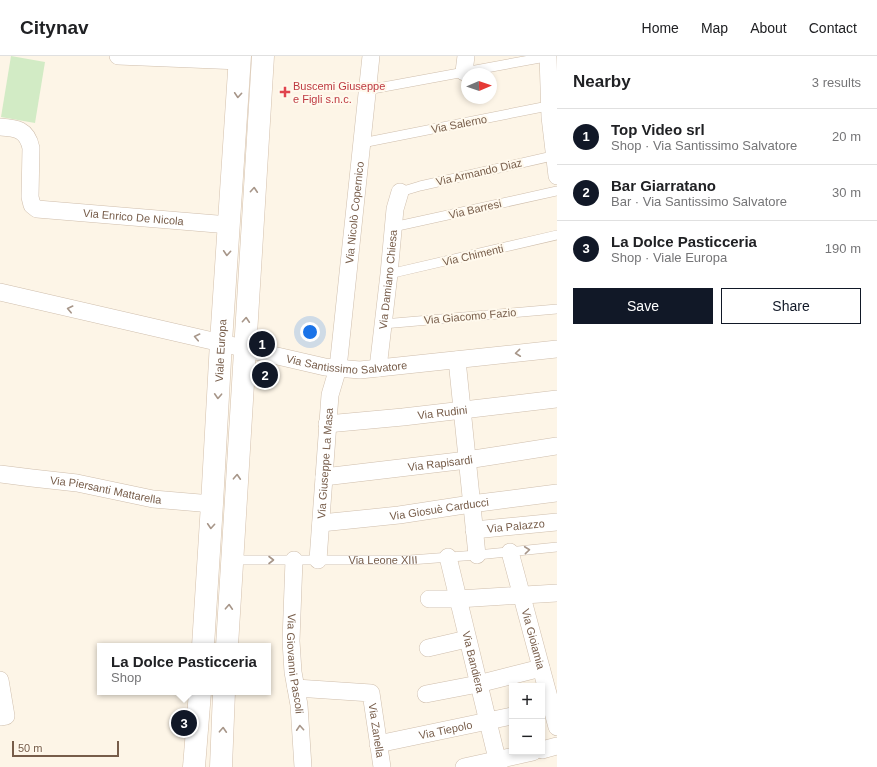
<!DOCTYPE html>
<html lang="en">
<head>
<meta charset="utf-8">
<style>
  body { margin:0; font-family:Arial,sans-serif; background:#f2f2f2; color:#202124 }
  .controls { position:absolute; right:12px; bottom:12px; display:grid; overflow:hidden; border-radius:0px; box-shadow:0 2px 6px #0003 }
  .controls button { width:36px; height:36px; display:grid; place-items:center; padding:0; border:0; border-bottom:1px solid #e0e0e0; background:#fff; color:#202124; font:20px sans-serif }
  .compass { position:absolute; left:461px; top:12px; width:36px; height:36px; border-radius:50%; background:#fff; box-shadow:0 2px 6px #0003; rotate:88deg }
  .scale { position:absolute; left:12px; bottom:10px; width:107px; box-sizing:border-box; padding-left:4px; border:2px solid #775d4a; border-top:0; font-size:11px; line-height:14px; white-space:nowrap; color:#775d4a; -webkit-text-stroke:3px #fff9ed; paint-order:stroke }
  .you { position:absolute; left:310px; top:276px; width:14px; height:14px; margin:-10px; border:3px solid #fff; border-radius:50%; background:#1a73e8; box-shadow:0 0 0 6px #1a73e833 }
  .badge { display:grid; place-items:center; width:26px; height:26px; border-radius:50%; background:#111827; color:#fff; font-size:13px; font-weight:700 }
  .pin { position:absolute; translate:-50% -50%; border:2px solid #fff; box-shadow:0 1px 4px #0006 }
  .popup { position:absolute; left:97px; top:587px; width:174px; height:52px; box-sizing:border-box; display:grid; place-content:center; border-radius:0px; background:#fff; filter:drop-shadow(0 1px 3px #0005); font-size:13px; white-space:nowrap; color:#757577 }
  .popup b { font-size:15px; color:#202124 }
  .popup::after { content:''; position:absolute; left:50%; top:100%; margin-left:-8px; border:8px solid transparent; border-top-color:#fff }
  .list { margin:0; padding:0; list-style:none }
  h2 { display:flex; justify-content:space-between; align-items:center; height:52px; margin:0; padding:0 16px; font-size:17px }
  h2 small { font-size:13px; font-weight:400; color:#757577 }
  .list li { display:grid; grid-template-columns:26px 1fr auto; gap:12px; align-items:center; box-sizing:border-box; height:56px; padding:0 16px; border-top:1px solid #e0e0e0 }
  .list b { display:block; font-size:15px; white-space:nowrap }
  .list p { margin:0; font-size:13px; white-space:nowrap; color:#757577 }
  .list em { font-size:13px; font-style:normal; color:#757577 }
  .actions { display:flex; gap:8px; padding:12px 16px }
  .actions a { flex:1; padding:9px 0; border:1px solid #111827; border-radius:0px; text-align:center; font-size:14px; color:#111827 }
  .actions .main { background:#111827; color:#fff }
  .map { position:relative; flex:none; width:557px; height:711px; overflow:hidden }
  header { display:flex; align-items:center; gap:24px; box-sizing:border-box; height:56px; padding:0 20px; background:#fff; border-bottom:1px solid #e0e0e0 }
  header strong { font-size:19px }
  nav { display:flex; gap:22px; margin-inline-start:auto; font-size:14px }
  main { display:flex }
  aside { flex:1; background:#fff }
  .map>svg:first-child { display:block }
</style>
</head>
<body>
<header>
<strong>Citynav</strong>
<nav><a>Home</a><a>Map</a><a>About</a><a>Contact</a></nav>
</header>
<main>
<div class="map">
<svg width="557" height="711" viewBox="0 0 557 711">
  <rect width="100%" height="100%" fill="#fdf5e7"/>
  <polygon fill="#d2ebc5" points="11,0 45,6 35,67 1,61"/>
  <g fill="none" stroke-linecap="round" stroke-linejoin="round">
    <defs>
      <g id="lane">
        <polyline points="367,34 551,0"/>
        <polyline points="362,87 553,49"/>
        <polyline points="400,136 420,130 557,99"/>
        <polyline points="393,171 557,135"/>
        <polyline points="389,218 557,179"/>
        <polyline points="383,268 557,253"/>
        <path id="s1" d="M232,504H410L477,499L557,491"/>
      </g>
      <g id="street">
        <polyline points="118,0 240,5"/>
        <polyline points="548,0 550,61 557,120"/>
        <polyline points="464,16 466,0"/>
        <path id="s2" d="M0,71C16,72 27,73 31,92L30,141L32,149L37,153L229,169"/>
        <path id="s3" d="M0,236L325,311L360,314L557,293"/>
        <polyline points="457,304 477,499"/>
        <path id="s4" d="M378,312L389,218L395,153L400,136"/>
        <path id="s5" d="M327,368L403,361L557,343"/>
        <path id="s6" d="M0,418L32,422L77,427L153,443L212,448"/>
        <path id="s7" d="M324,421L467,404L557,390"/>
        <path id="s8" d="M321,467L399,459L471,448L557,437"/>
        <path id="s9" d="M474,474L557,466"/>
        <path id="s10" d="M510,496L557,671"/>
        <path id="s11" d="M448,501L499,711"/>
        <path id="s12" d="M294,504L291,585L293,616L299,649L303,711"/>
        <path id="s13" d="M318,504L330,339L338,312L371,0"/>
        <polyline points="429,543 458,543 557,537"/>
        <polyline points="428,592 467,583"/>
        <polyline points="0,624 6,660 0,661"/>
        <path id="s14" d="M296,632L371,637L382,711"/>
        <polyline points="426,638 478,628 541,612"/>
        <path id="s15" d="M378,688L512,660"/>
        <polyline points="542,694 557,690"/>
        <polyline points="464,711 533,696"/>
      </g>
      <g id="secondary">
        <path id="s16" d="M203,590L212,448L221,286L240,0"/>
        <polyline points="227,590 263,0"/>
        <polyline points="194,711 200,636"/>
        <polyline points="221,711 224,636"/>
      </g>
    </defs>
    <use href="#lane" stroke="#cfbeac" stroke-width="10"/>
    <use href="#street" stroke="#cfbeac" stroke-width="18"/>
    <use href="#secondary" stroke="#d4c0ac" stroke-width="23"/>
    <use href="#lane" stroke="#fff" stroke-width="9"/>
    <use href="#street" stroke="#fff" stroke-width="17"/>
    <use href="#secondary" stroke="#fff" stroke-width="22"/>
  </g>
  <defs><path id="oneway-chevron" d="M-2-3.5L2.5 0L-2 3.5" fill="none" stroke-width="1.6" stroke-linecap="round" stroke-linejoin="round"/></defs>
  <g stroke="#a79689">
    <use href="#oneway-chevron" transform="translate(238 39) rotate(94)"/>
    <use href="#oneway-chevron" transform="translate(254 134) rotate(-86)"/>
    <use href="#oneway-chevron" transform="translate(227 197) rotate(94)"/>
    <use href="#oneway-chevron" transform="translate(70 253) rotate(-167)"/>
    <use href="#oneway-chevron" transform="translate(246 264) rotate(-86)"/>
    <use href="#oneway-chevron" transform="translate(197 281) rotate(-168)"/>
    <use href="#oneway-chevron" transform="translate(518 297) rotate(174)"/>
    <use href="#oneway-chevron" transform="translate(218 340) rotate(93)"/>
    <use href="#oneway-chevron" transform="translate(237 421) rotate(-87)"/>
    <use href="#oneway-chevron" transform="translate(211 470) rotate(94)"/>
    <use href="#oneway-chevron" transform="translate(527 494) rotate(-6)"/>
    <use href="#oneway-chevron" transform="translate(271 504)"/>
    <use href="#oneway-chevron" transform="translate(229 551) rotate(-87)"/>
    <use href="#oneway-chevron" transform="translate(300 672) rotate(-94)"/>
    <use href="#oneway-chevron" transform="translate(223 674) rotate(-87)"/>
  </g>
  <path fill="#e0444e" stroke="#fff9ed" stroke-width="1.5" d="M283 30h4v4h4v4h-4v4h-4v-4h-4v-4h4z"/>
  <g text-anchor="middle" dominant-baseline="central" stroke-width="4" stroke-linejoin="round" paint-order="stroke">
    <g font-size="11" fill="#be3a42" stroke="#fff9ed" text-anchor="start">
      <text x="293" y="30">Buscemi Giuseppe<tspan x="293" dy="13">e Figli s.n.c.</tspan></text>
    </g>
    <g font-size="11" fill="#775d4a" stroke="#fff9ed">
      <text transform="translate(459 68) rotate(-11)">Via Salerno</text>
      <text transform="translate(479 116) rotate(-13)">Via Armando Diaz</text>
      <text transform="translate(475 153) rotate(-13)">Via Barresi</text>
      <text stroke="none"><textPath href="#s13" startOffset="350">Via Nicolò Copernico</textPath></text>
      <text stroke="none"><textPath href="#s2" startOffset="202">Via Enrico De Nicola</textPath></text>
      <text transform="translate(473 199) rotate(-13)">Via Chimenti</text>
      <text stroke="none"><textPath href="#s4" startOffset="89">Via Damiano Chiesa</textPath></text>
      <text transform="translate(470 260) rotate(-5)">Via Giacomo Fazio</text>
      <text stroke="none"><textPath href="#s16" startOffset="296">Viale Europa</textPath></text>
      <text stroke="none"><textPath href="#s3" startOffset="355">Via Santissimo Salvatore</textPath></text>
      <text stroke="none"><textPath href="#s5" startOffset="116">Via Rudini</textPath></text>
      <text stroke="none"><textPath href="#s13" startOffset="97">Via Giuseppe La Masa</textPath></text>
      <text stroke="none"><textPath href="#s7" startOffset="117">Via Rapisardi</textPath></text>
      <text stroke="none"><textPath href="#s6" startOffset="107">Via Piersanti Mattarella</textPath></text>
      <text stroke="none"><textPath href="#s8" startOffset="119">Via Giosuè Carducci</textPath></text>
      <text stroke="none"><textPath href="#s9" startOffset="42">Via Palazzo</textPath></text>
      <text stroke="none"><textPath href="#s1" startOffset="151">Via Leone XIII</textPath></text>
      <text stroke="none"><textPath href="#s10" startOffset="90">Via Gioiamia</textPath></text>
      <text stroke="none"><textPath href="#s11" startOffset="108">Via Bandiera</textPath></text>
      <text stroke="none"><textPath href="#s12" startOffset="104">Via Giovanni Pascoli</textPath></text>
      <text stroke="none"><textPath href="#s14" startOffset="113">Via Zanella</textPath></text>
      <text stroke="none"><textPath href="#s15" startOffset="69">Via Tiepolo</textPath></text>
    </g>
  </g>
</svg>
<div class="controls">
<button>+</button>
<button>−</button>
</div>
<svg class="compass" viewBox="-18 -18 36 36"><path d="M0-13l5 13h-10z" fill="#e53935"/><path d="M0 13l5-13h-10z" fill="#757577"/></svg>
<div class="scale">50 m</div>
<div class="you"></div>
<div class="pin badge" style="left:262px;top:288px">1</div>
<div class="pin badge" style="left:265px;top:319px">2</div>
<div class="pin badge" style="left:184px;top:667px">3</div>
<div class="popup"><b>La Dolce Pasticceria</b>Shop</div>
</div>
<aside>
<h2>Nearby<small>3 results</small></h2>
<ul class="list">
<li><span class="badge">1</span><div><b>Top Video srl</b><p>Shop · Via Santissimo Salvatore</p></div><em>20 m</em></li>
<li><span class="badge">2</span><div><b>Bar Giarratano</b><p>Bar · Via Santissimo Salvatore</p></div><em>30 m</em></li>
<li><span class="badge">3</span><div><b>La Dolce Pasticceria</b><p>Shop · Viale Europa</p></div><em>190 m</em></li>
</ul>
<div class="actions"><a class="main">Save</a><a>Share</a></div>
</aside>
</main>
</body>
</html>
